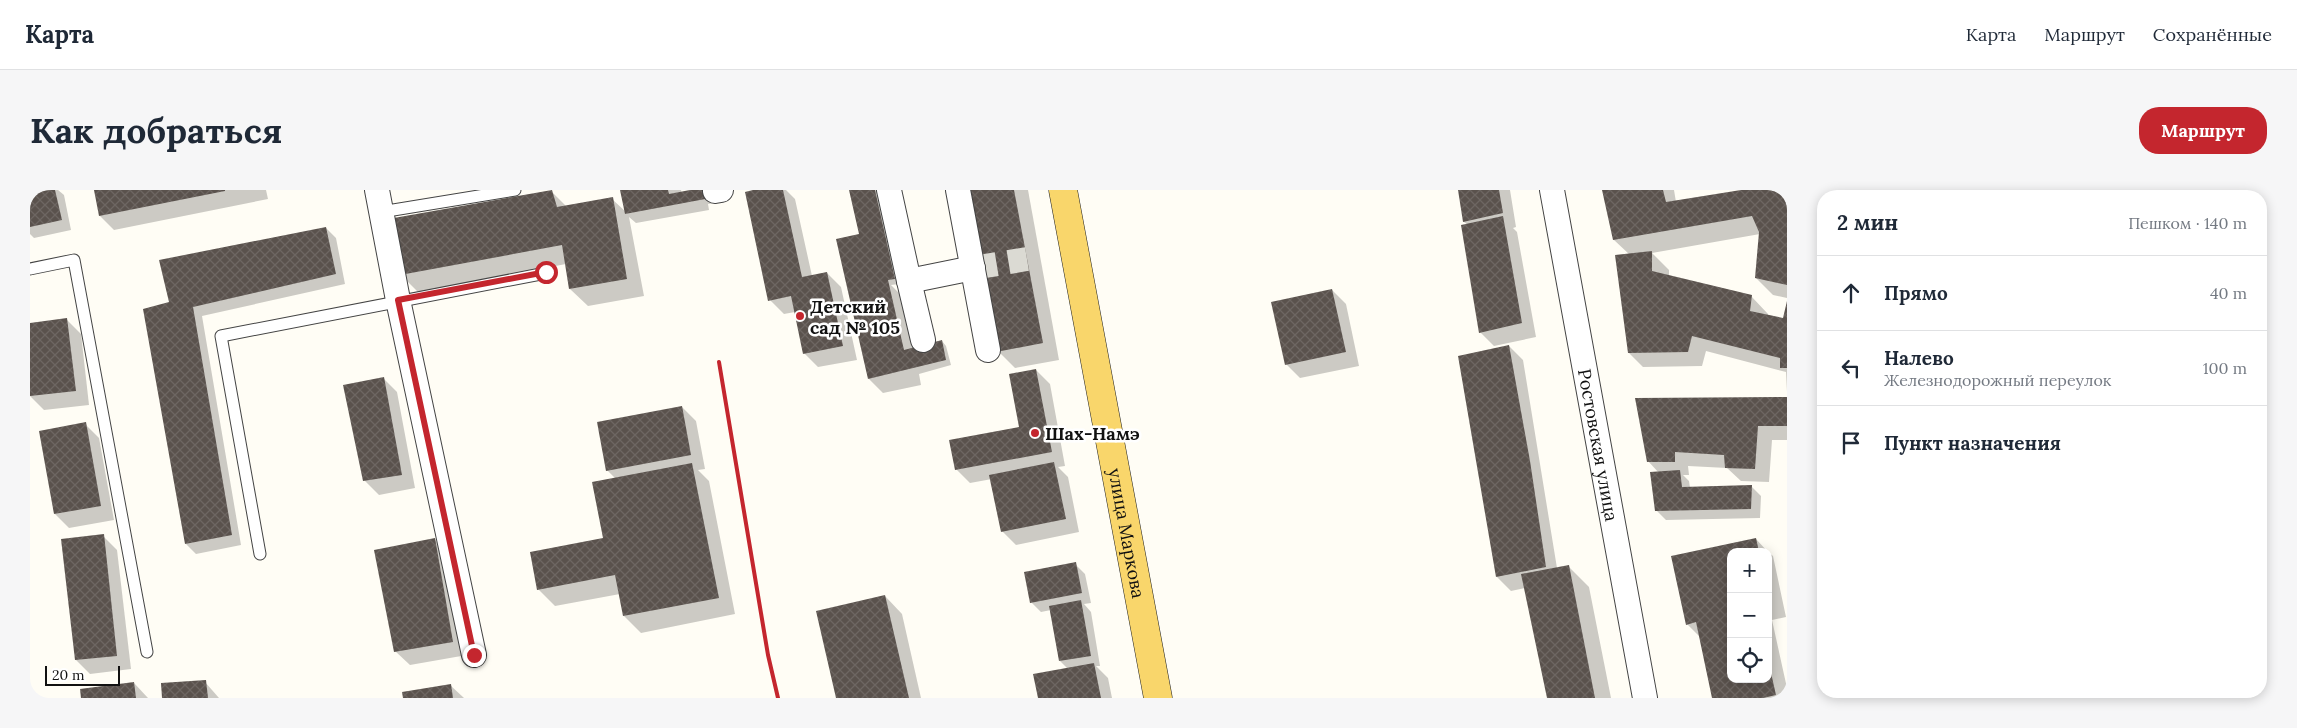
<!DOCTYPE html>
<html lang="ru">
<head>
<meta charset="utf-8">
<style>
  body { margin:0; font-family:Lora,serif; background:#f6f6f7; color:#1f2937 }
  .controls { position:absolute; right:15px; bottom:15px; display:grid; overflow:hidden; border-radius:10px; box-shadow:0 2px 12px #0003 }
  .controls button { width:45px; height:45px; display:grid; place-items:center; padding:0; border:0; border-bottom:1px solid #e0e1e3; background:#fff; color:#1f2937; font:25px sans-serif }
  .scale { position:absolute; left:15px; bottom:12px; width:75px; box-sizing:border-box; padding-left:5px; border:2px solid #111; border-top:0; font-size:14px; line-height:18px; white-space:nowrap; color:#111; -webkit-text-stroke:4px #fff; paint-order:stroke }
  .stop { position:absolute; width:15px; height:15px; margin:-11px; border:4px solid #c4262e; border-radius:50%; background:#fff }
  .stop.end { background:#c4262e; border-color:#fff; box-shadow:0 1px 5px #0008 }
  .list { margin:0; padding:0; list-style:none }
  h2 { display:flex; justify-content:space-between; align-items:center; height:65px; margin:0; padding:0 20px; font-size:21px }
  h2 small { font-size:16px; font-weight:400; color:#747a83 }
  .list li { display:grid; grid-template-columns:32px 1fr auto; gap:15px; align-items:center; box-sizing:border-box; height:75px; padding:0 20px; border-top:1px solid #e0e1e3 }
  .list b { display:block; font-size:19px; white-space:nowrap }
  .list p { margin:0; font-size:16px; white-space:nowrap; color:#747a83 }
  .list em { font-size:16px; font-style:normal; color:#747a83 }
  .icon { flex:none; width:28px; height:28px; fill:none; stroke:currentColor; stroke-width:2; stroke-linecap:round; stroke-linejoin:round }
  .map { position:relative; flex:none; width:1757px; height:508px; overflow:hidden; border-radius:20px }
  header { display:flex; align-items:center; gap:30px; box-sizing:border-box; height:70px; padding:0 25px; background:#fff; border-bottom:1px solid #e0e1e3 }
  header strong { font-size:24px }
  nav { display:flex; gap:28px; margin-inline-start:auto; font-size:18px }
  .intro { display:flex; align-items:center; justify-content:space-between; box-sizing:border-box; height:120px; padding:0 30px }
  h1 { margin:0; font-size:35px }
  .button { padding:12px 22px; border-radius:20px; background:#c4262e; color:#fff; font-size:18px; font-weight:700 }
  main { display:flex; gap:30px; padding:0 30px }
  aside { flex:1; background:#fff; border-radius:20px; box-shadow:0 2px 12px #0003 }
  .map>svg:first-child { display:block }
</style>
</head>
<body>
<header>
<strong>Карта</strong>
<nav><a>Карта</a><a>Маршрут</a><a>Сохранённые</a></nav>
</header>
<div class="intro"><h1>Как добраться</h1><a class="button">Маршрут</a></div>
<main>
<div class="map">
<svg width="1757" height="508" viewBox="0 0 1757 508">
  <defs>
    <pattern id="building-cross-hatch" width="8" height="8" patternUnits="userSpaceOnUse" patternTransform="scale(1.25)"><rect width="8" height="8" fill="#5a524d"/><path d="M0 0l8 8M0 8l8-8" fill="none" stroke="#6d6662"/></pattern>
  </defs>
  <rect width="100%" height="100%" fill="#fffdf5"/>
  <g fill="#0003">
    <polygon points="28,0 34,5 41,40 4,48 0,44 0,1"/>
    <polygon points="65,0 236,0 238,9 84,40 70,26"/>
    <polygon points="592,0 651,0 652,3 667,0 690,12 678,14 679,20 606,33 599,27 614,106 558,116 540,99 536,74 388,102 371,85 522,2 537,17 582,9 596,22"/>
    <polygon points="729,0 756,0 765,9 782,86 797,83 811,97 827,170 788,177 774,163 765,122 754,124 740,110"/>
    <polygon points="821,0 848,0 869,94 861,95 872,106 883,158 912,151 916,156 921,175 889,184 891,195 853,203 839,189 831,45"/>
    <polygon points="938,0 998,0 1029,170 985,178 968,161"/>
    <polygon points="1429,0 1480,0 1486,37 1483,38 1487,42 1506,147 1464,156 1450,142 1438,35 1434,32"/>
    <polygon points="1574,0 1644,0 1646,12 1721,0 1757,0 1757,108 1743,105 1726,88 1730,44 1622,63 1639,80 1639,87 1721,106 1738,124 1738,126 1754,130 1757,113 1757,202 1756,182 1676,161 1672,176 1613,177 1599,163 1600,65 1584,50"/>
    <polygon points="296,38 306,48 315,94 172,126 211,355 166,364 156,354 115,120 140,113"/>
    <polygon points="1302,100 1316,114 1329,176 1270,188 1256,174"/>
    <polygon points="37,130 51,144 59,215 14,220 0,206 0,134"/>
    <polygon points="1479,156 1493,170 1527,378 1538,376 1559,397 1581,508 1519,508 1495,398 1481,401 1467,387 1430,167"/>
    <polygon points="1006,180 1020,194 1035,276 1028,277 1038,287 1049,342 986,355 972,341 962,289 940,293 926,279 991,238"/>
    <polygon points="353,188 367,202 385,298 349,305 335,291 315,196"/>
    <polygon points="1757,208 1757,250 1742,250 1739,292 1711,291 1697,278 1658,276 1659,285 1653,285 1659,291 1660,298 1721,296 1731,306 1730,328 1636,330 1626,320 1629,283 1618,271"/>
    <polygon points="652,217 666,231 675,279 668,280 679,291 705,424 611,443 594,426 590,404 525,416 508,399 575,349 586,289 577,280"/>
    <polygon points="55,234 69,248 84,330 39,338 25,324 11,242"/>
    <polygon points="73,346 87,360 101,479 60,484 46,470"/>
    <polygon points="404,349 418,363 437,465 380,475 365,461"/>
    <polygon points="1726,349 1738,362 1701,362 1701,489 1738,489 1738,362 1743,366 1756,427 1742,430 1757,498 1757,508 1683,508 1670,447 1657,434 1642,367"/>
    <polygon points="1045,374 1055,384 1061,413 1054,414 1061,422 1070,476 1066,476 1078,488 1082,508 1009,508 1038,479 1030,471 1021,420 1011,422 1001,412"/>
    <polygon points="855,406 872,424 891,508 807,508"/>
    <polygon points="175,492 189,508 134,508"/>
    <polygon points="104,493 118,508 53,508"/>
    <polygon points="420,495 434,508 374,508"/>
  </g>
  <g fill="url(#building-cross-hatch)">
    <polygon points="0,0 25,0 32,30 0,37"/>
    <polygon points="64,0 195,0 195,1 69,26"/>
    <polygon points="522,0 527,17 583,7 597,89 539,99 532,55 370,85 358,29"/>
    <polygon points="590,0 638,0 639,4 660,0 685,0 686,7 595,24"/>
    <polygon points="723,0 753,0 772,87 797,82 813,156 773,164 761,106 738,111 715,2"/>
    <polygon points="819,0 845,0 865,89 858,90 874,160 912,150 916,170 838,189 806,49 829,44"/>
    <polygon points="936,0 984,0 1013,153 966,162"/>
    <polygon points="1428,0 1469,0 1473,23 1433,32"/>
    <polygon points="1572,0 1633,0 1636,12 1711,0 1757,0 1757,95 1725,88 1729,42 1722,26 1583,50"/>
    <polygon points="1473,26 1492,133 1449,143 1431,35"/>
    <polygon points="296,37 306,84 163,117 202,345 155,354 113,119 139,112 129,70"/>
    <polygon points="1622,61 1622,81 1722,105 1720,121 1753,128 1757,111 1757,178 1750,178 1750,168 1662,146 1658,162 1598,163 1585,65"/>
    <polygon points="1302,99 1316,162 1255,175 1241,112"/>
    <polygon points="37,128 46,201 0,206 0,133"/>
    <polygon points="1479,155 1500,271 1516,377 1466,387 1428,166"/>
    <polygon points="1006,179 1022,262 925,280 919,250 989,237 979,184"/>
    <polygon points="354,187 372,285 333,291 313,195"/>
    <polygon points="1757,207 1757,236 1728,236 1725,279 1695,278 1694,265 1645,262 1645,272 1617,272 1605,208"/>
    <polygon points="652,216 661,265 576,281 567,232"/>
    <polygon points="56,232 71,316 24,324 9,241"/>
    <polygon points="1024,272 1036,329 971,342 959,285"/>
    <polygon points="662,273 689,408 593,426 585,385 507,400 500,362 573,348 562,292"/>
    <polygon points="1650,280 1652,297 1722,295 1721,319 1625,321 1620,282"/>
    <polygon points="74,344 87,466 45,470 31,349"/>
    <polygon points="405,348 423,452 364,462 344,360"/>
    <polygon points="1726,348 1729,362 1701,362 1701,489 1738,489 1739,474 1746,505 1733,508 1682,508 1666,432 1656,435 1641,366"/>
    <polygon points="1046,372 1052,403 1000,413 994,382"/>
    <polygon points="1539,375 1565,508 1517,508 1491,384"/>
    <polygon points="855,405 879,508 806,508 786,421"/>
    <polygon points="1051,410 1061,466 1029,471 1019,416"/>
    <polygon points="1064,473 1071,508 1008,508 1003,484"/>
    <polygon points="176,490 178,508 132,508 131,493"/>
    <polygon points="104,492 106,508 51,508 50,499"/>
    <polygon points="421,494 423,508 373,508 372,502"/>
  </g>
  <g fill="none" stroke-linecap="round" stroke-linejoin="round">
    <polyline stroke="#dbdad3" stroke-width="24" stroke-dasharray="24 12" stroke-linecap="butt" points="943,78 997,69"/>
    <defs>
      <g id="service">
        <polyline points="351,22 485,0"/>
        <polyline points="0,79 44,70 117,462"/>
        <polyline points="230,364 191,146 516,83"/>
      </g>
      <g id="minor">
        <polyline points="347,0 368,110 444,465"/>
        <polyline points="859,0 879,91 943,78"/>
        <polyline points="928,0 958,160"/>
        <path id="s1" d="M1522,0L1615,508"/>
        <polyline points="685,1 691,0"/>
        <polyline points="879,91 893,150"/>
      </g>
      <g id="primary">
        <path id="s2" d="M1033,0L1128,508"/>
      </g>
    </defs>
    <use href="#service" stroke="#444" stroke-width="13"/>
    <use href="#minor" stroke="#444" stroke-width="26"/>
    <use href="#primary" stroke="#222" stroke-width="29"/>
    <use href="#service" stroke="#fff" stroke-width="11"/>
    <use href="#minor" stroke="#fff" stroke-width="24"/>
    <use href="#primary" stroke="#f9d66b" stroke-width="28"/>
    <polyline stroke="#c4262e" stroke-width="4" points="689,172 738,465 748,508"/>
  </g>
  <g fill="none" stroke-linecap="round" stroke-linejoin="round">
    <polyline stroke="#c4262e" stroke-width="6" points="444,465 368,110 516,82"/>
  </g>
  <g fill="#c4262e" stroke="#fff" stroke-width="2">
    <circle cx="770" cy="126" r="5"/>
    <circle cx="1005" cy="243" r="5"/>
  </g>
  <g text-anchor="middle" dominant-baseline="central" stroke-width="5" stroke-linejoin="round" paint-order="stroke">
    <g font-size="18" font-weight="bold" fill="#111" stroke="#fff" text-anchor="start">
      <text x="780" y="116">Детский<tspan x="780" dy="21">сад № 105</tspan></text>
      <text x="1015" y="243">Шах-Намэ</text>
    </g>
    <g font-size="18" fill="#111" stroke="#fff">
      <text stroke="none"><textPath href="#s1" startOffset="259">Ростовская улица</textPath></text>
      <text stroke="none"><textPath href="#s2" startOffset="349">улица Маркова</textPath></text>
    </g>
  </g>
</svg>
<div class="controls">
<button>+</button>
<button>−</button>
<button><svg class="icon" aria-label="locate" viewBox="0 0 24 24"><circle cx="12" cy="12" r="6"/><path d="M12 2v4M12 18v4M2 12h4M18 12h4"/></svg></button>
</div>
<div class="scale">20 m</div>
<div class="stop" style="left:516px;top:82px"></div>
<div class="stop end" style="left:444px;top:465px"></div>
</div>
<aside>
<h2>2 мин<small>Пешком · 140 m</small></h2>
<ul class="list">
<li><svg class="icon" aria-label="ahead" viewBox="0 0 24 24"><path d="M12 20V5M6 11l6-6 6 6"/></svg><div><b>Прямо</b></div><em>40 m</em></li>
<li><svg class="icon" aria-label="left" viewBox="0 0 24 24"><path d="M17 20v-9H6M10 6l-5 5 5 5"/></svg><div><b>Налево</b><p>Железнодорожный переулок</p></div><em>100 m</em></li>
<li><svg class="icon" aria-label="arrive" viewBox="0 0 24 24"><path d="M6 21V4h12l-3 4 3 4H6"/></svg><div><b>Пункт назначения</b></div></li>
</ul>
</aside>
</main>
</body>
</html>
